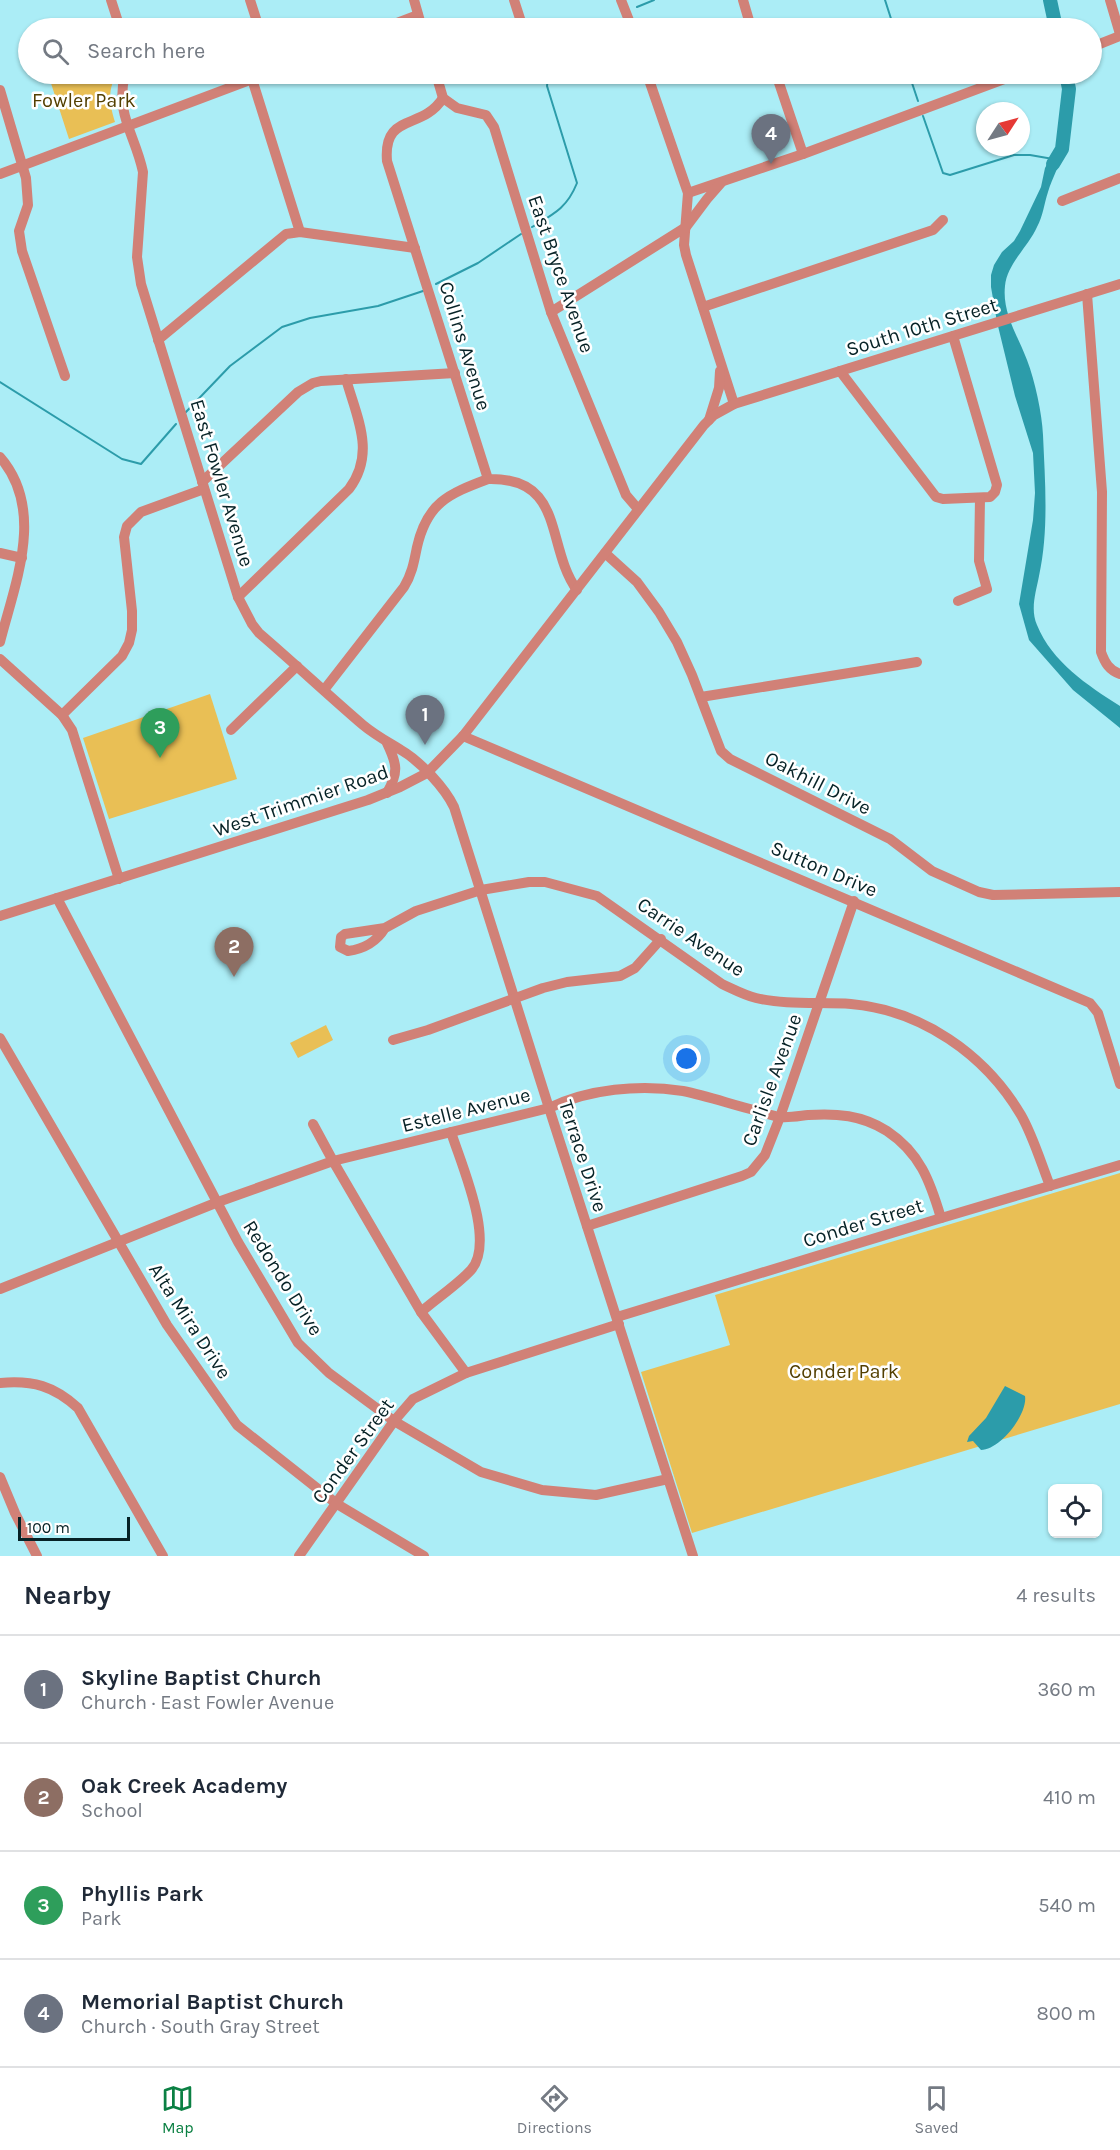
<!DOCTYPE html>
<html lang="en">
<head>
<meta charset="utf-8">
<style>
  body { margin:0; font-family:Karla,sans-serif; background:#f2f2f3; color:#1f2937 }
  .controls { position:absolute; right:18px; bottom:18px; display:grid; overflow:hidden; border-radius:9px; box-shadow:0 2px 4px #0004 }
  .controls button { width:54px; height:54px; display:grid; place-items:center; padding:0; border:0; border-bottom:2px solid #e0e1e3; background:#fff; color:#1f2937; font:30px sans-serif }
  .compass { position:absolute; left:976px; top:102px; width:54px; height:54px; border-radius:50%; background:#fff; box-shadow:0 2px 4px #0004; rotate:54deg }
  .scale { position:absolute; left:18px; bottom:15px; width:112px; box-sizing:border-box; padding-left:6px; border:3px solid #062226; border-top:0; font-size:16px; line-height:21px; white-space:nowrap; color:#062226; -webkit-text-stroke:4px #fff; paint-order:stroke }
  .you { position:absolute; left:687px; top:1059px; width:21px; height:21px; margin:-15px; border:4px solid #fff; border-radius:50%; background:#1a73e8; box-shadow:0 0 0 9px #1a73e833 }
  .badge { display:grid; place-items:center; width:39px; height:39px; border-radius:50%; background:#0b8043; color:#fff; font-size:20px; font-weight:700 }
  .pin { position:absolute; translate:-50% -50px; filter:drop-shadow(0 2px 3px #0008) }
  .pin::after { content:''; position:absolute; top:32px; width:21px; height:18px; background:inherit; clip-path:polygon(0 0,100% 0,50% 100%) }
  .list { margin:0; padding:0; list-style:none }
  h2 { display:flex; justify-content:space-between; align-items:center; height:78px; margin:0; padding:0 24px; font-size:26px }
  h2 small { font-size:20px; font-weight:400; color:#747a83 }
  .list li { display:grid; grid-template-columns:39px 1fr auto; gap:18px; align-items:center; box-sizing:border-box; height:108px; padding:0 24px; border-top:2px solid #e0e1e3 }
  .list b { display:block; font-size:22px; white-space:nowrap }
  .list p { margin:0; font-size:20px; white-space:nowrap; color:#747a83 }
  .list em { font-size:20px; font-style:normal; color:#747a83 }
  .icon { flex:none; width:33px; height:33px; fill:none; stroke:currentColor; stroke-width:2; stroke-linecap:round; stroke-linejoin:round }
  .map { position:relative; flex:none; width:1120px; height:1556px; overflow:hidden }
  .search { position:absolute; background:#fff; box-shadow:0 2px 4px #0004; left:18px; right:18px; top:18px; height:66px; display:flex; align-items:center; gap:15px; box-sizing:border-box; padding:0 21px; border-radius:33px; color:#747a83; font-size:22px }
  .sheet { height:510px; background:#fff }
  nav { display:flex; justify-content:space-around; align-items:center; box-sizing:border-box; height:84px; border-top:2px solid #e0e1e3; background:#fff; font-size:16px; color:#747a83 }
  nav a { display:grid; justify-items:center; gap:3px }
  nav .on { color:#0b8043 }
  .map>svg:first-child { display:block }
</style>
</head>
<body>
<div class="map">
<svg width="1120" height="1556" viewBox="0 0 1120 1556">
  <rect width="100%" height="100%" fill="#abedf6"/>
  <g fill="#e9bf55">
    <path d="M48,74H119C106,86 110,106 115,122L69,139Z"/>
    <polygon points="210,694 237,779 109,819 83,738"/>
    <polygon points="326,1025 333,1040 298,1058 290,1043"/>
    <polygon points="1120,1173 1120,1404 692,1533 641,1372 730,1345 715,1295"/>
  </g>
  <g fill="#2c9caa">
    <path d="M1062,149C1061,164 1052,178 1048,192C1044,204 1043,216 1037,227C1028,247 1007,264 1005,286C1002,313 1018,336 1027,360C1035,381 1042,413 1043,435C1045,482 1049,530 1039,576C1036,592 1030,609 1037,625C1052,662 1087,685 1120,706V728L1073,690L1029,640L1019,604L1033,520L1035,493L1033,453L1015,396L997,322L991,287V275L994,265L1002,252L1014,241L1020,231L1041,187L1045,168L1052,155Z"/>
    <path d="M1005,1386L1025,1396C1028,1414 1000,1450 981,1450L973,1441L967,1442L969,1436L986,1418Z"/>
  </g>
  <g fill="none" stroke-linecap="round" stroke-linejoin="round">
    <g stroke="#2c9caa" stroke-width="2">
      <polyline points="885,0 894,28"/>
      <polyline points="637,7 654,0"/>
      <polyline points="617,28 619,24"/>
      <polyline points="909,74 918,101"/>
      <polyline points="923,116 943,173 950,175 1014,155 1030,155 1053,159"/>
      <path d="M532,227C554,214 567,208 577,183L547,86L548,76L550,74"/>
      <polyline points="436,284 478,263 521,234"/>
      <polyline points="0,382 122,459 141,464 176,424"/>
      <polyline points="185,413 230,366 282,327 310,318 378,306 423,291"/>
    </g>
    <g stroke="#2c9caa" stroke-width="14">
      <polyline points="1050,0 1056,28"/>
      <polyline points="1053,164 1062,149 1069,89 1066,74"/>
    </g>
    <g stroke="#d18177" stroke-width="10">
      <polyline points="111,0 120,28"/>
      <polyline points="250,0 259,28"/>
      <polyline points="414,0 422,28"/>
      <polyline points="514,0 523,28"/>
      <polyline points="621,0 632,28"/>
      <polyline points="743,0 750,24 754,28"/>
      <polyline points="1110,0 1120,34"/>
      <polyline points="384,28 418,15"/>
      <polyline points="1092,47 1120,36"/>
      <path d="M125,74C115,115 135,134 143,172L137,257L141,284L238,597L252,624L259,633C294,663 328,695 363,725C375,735 388,742 401,750C420,761 445,788 454,807L549,1108L693,1556"/>
      <polyline points="436,74 443,98 457,108 486,115 494,127 551,312 626,495 638,509"/>
      <polyline points="647,74 688,193 684,245 686,255 734,404"/>
      <polyline points="776,74 803,154"/>
      <polyline points="252,79 300,232"/>
      <polyline points="0,90 26,178 28,205 19,231 22,251 65,376"/>
      <path d="M443,98C422,131 383,112 387,161L488,479C566,477 545,546 577,590"/>
      <polyline points="0,174 266,74"/>
      <polyline points="688,193 803,154 1018,74"/>
      <polyline points="1062,201 1120,178"/>
      <path d="M1087,294L1102,492L1101,652C1105,663 1109,670 1120,674"/>
      <polyline points="703,307 933,230 943,220"/>
      <polyline points="551,312 686,227 707,199 721,183"/>
      <polyline points="158,340 286,234 300,232 415,248"/>
      <polyline points="840,371 936,497 943,499 990,497 995,492 997,485 953,336"/>
      <polyline points="709,420 719,388 720,371"/>
      <path d="M0,457C46,510 15,583 0,642"/>
      <polyline points="202,482 298,392 313,383 321,381 455,373"/>
      <polyline points="0,553 22,558"/>
      <polyline points="605,553 637,582 659,612 677,642 692,675 721,751 730,759 890,839 932,871 979,892 993,895 1120,892"/>
      <path d="M238,597L349,489C376,453 357,418 346,379"/>
      <polyline points="958,601 987,589 979,561 980,498"/>
      <polyline points="0,659 62,715 72,730 119,879"/>
      <path d="M324,690L404,587C412,574 414,562 417,547C427,503 448,494 488,479"/>
      <polyline points="701,697 917,662"/>
      <polyline points="62,715 122,656 129,643 132,630 132,611 124,537 127,526 141,512 204,489"/>
      <polyline points="231,730 297,666"/>
      <polyline points="463,736 1090,1003 1098,1013 1120,1084"/>
      <path d="M387,743C397,764 399,772 387,793"/>
      <polyline points="57,898 238,1242 298,1343 329,1373 394,1421 481,1472 542,1490 596,1495 668,1479"/>
      <polyline points="0,916 368,800 400,787 427,773 463,736 704,425 714,415 734,404 1120,284"/>
      <path d="M385,928C377,941 364,949 348,951L340,947L341,937L345,934L385,928L416,911L481,890L529,882H545L597,896L722,984C733,989 744,995 756,998C785,1005 821,1002 851,1004C921,1010 985,1054 1021,1115C1033,1136 1041,1163 1050,1186"/>
      <polyline points="0,1038 167,1325 237,1425 337,1504 424,1556"/>
      <polyline points="393,1040 428,1030 543,988 567,982 620,976 635,968 661,939"/>
      <polyline points="313,1124 333,1161 421,1312 466,1373"/>
      <polyline points="587,1226 742,1176 751,1172 765,1155 780,1117 854,901"/>
      <path d="M0,1289L218,1202L333,1161L549,1108C588,1089 640,1084 683,1091C708,1096 733,1105 758,1111C765,1113 773,1116 780,1117C789,1118 799,1116 808,1115C836,1113 862,1115 887,1131C920,1153 930,1181 941,1218"/>
      <path d="M421,1312C437,1298 457,1285 471,1270C496,1242 461,1164 451,1132"/>
      <polyline points="617,1317 928,1222 1120,1165"/>
      <path d="M0,1383C33,1380 54,1386 78,1408L163,1556"/>
      <polyline points="0,1477 15,1513 37,1556"/>
      <polyline points="299,1556 394,1421 413,1399 466,1373 619,1324"/>
    </g>
  </g>
  <g text-anchor="middle" dominant-baseline="central" stroke-width="5" stroke-linejoin="round" paint-order="stroke">
    <g font-size="20" fill="#533f00" stroke="#fff">
      <text x="84" y="100">Fowler Park</text>
      <text x="844" y="1371">Conder Park</text>
    </g>
    <g font-size="20" fill="#062226" stroke="#fff">
      <text transform="translate(561 274) rotate(71)">East Bryce Avenue</text>
      <text transform="translate(922 327) rotate(-17)">South 10th Street</text>
      <text transform="translate(465 346) rotate(73)">Collins Avenue</text>
      <text transform="translate(222 483) rotate(73)">East Fowler Avenue</text>
      <text transform="translate(818 783) rotate(27)">Oakhill Drive</text>
      <text transform="translate(301 801) rotate(-19)">West Trimmier Road</text>
      <text transform="translate(824 869) rotate(23)">Sutton Drive</text>
      <text transform="translate(691 937) rotate(34)">Carrie Avenue</text>
      <text transform="translate(772 1080) rotate(-70)">Carlisle Avenue</text>
      <text transform="translate(466 1110) rotate(-14)">Estelle Avenue</text>
      <text transform="translate(583 1156) rotate(72)">Terrace Drive</text>
      <text transform="translate(863 1223) rotate(-17)">Conder Street</text>
      <text transform="translate(283 1278) rotate(58)">Redondo Drive</text>
      <text transform="translate(190 1321) rotate(57)">Alta Mira Drive</text>
      <text transform="translate(353 1451) rotate(-54)">Conder Street</text>
    </g>
  </g>
</svg>
<div class="controls">
<button><svg class="icon" aria-label="locate" viewBox="0 0 24 24"><circle cx="12" cy="12" r="6"/><path d="M12 2v4M12 18v4M2 12h4M18 12h4"/></svg></button>
</div>
<svg class="compass" viewBox="-18 -18 36 36"><path d="M0-13l5 13h-10z" fill="#e53935"/><path d="M0 13l5-13h-10z" fill="#747a83"/></svg>
<div class="scale">100 m</div>
<div class="you"></div>
<div class="pin badge" style="left:425px;top:745px;background:#6b7280">1</div>
<div class="pin badge" style="left:234px;top:977px;background:#8d6e63">2</div>
<div class="pin badge" style="left:160px;top:758px;background:#2e9e5b">3</div>
<div class="pin badge" style="left:771px;top:164px;background:#6b7280">4</div>
<div class="search"><svg class="icon" aria-label="search" viewBox="0 0 24 24"><circle cx="10" cy="10" r="6"/><path d="M15 15l6 6"/></svg>Search here</div>
</div>
<section class="sheet">
<h2>Nearby<small>4 results</small></h2>
<ul class="list">
<li><span class="badge" style="background:#6b7280">1</span><div><b>Skyline Baptist Church</b><p>Church · East Fowler Avenue</p></div><em>360 m</em></li>
<li><span class="badge" style="background:#8d6e63">2</span><div><b>Oak Creek Academy</b><p>School</p></div><em>410 m</em></li>
<li><span class="badge" style="background:#2e9e5b">3</span><div><b>Phyllis Park</b><p>Park</p></div><em>540 m</em></li>
<li><span class="badge" style="background:#6b7280">4</span><div><b>Memorial Baptist Church</b><p>Church · South Gray Street</p></div><em>800 m</em></li>
</ul>
</section>
<nav>
<a class="on"><svg class="icon" aria-label="map" viewBox="0 0 24 24"><path d="M3 6l6-2 6 2 6-2v14l-6 2-6-2-6 2zM9 4v14M15 6v14"/></svg>Map</a>
<a><svg class="icon" aria-label="directions" viewBox="0 0 24 24"><path d="M12 3l9 9-9 9-9-9zM9 14v-3h6M13 9l2 2-2 2"/></svg>Directions</a>
<a><svg class="icon" aria-label="saved" viewBox="0 0 24 24"><path d="M7 4h10v16l-5-4-5 4z"/></svg>Saved</a>
</nav>
</body>
</html>
